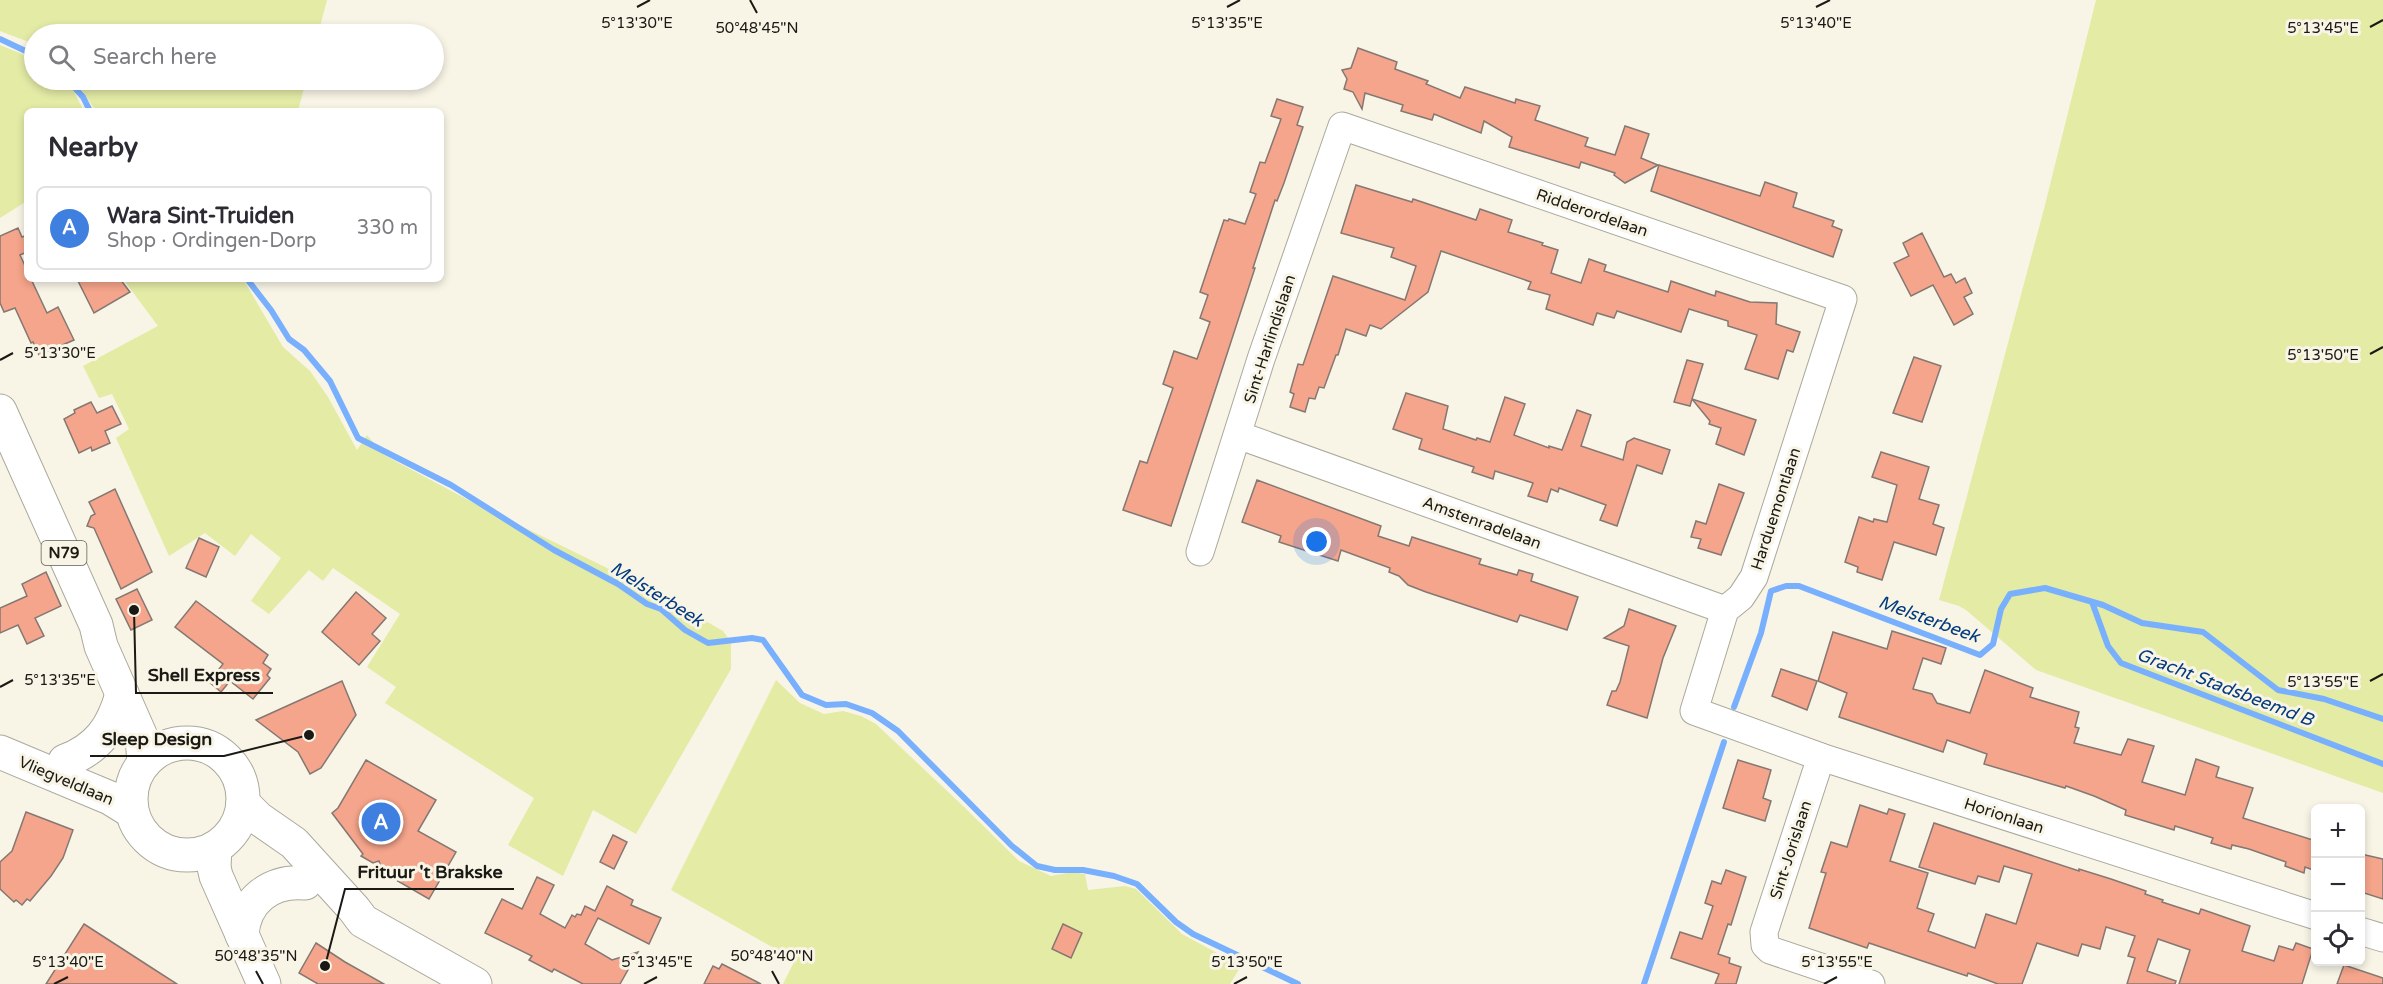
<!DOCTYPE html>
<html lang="en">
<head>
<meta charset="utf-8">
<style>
  body { margin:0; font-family:"Varela Round",sans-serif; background:#f7f7f7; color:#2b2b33 }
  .controls { position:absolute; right:18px; bottom:18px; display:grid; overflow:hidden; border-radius:9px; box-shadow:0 3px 9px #0003 }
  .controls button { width:54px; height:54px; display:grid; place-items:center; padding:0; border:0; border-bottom:2px solid #e1e1e2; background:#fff; color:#2b2b33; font:30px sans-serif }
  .you { position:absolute; left:1317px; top:542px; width:21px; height:21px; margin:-15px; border:4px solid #fff; border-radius:50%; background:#1a73e8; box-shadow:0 0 0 9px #1a73e833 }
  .badge { display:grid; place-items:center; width:39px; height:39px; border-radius:50%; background:#9c3808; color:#fff; font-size:20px; font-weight:700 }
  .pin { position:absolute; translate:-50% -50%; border:3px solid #fff; box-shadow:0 2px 6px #0006 }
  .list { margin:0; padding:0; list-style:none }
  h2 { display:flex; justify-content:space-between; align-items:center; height:78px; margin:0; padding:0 24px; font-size:26px }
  h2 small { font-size:20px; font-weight:400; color:#7c7c81 }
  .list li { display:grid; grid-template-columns:39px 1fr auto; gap:18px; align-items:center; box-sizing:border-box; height:84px; margin:0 12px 12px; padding:0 12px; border:2px solid #e1e1e2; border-radius:9px }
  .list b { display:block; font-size:22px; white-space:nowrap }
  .list p { margin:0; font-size:20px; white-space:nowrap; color:#7c7c81 }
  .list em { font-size:20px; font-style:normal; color:#7c7c81 }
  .icon { flex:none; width:33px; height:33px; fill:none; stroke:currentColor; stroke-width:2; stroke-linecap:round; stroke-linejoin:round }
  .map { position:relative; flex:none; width:2383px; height:984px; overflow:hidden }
  .search { position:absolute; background:#fff; box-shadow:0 3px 9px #0003; left:24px; top:24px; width:420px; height:66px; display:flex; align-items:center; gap:15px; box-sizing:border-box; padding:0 21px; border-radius:33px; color:#7c7c81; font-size:22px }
  .panel { position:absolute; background:#fff; box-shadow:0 3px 9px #0003; left:24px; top:108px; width:420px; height:174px; border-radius:9px }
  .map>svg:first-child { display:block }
</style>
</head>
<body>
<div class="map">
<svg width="2383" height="984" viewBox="0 0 2383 984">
  <rect width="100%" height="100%" fill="#f8f5e7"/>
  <g fill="#e4eba5">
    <polygon points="0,0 327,0 318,34 34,34 34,44 0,31"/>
    <polygon points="2096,0 2383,0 2383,793 2036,670 1966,610 1959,606 1939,600 2044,209"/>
    <polygon points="0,45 34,59 34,80 68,80 84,111 27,111 27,201 0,218"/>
    <polygon points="75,80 306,80 298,111 96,111"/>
    <polygon points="123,279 243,279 283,347 310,371 328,397 357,450 367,435 384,455 470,501 652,590 723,631 731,642 731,669 636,834 593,810 563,876 508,845 534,798 385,703 396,687 367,667 400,614 333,568 323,581 309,570 269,614 251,601 281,558 251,534 235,556 205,533 169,556 116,438 129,429 112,394 99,398 83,366 158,326"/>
    <polygon points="776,680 800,703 824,714 843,711 861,716 876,724 962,805 1019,861 1051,876 1072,872 1085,874 1088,890 1125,886 1136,889 1182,934 1241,966 1230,984 783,984 795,960 671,890"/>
  </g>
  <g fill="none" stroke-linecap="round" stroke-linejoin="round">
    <g stroke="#79b0fe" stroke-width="6">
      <polyline points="0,39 34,55"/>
      <polyline points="68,80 83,97 90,111"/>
      <polyline points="247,279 271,310 289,339 304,350 330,381 358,438 451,485 554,550 618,584 647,604 661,609 685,630 708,643 752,638 763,640 802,695 826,705 846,704 872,713 898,731 1012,846 1037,866 1055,870 1083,870 1114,876 1137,884 1176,922 1193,934 1298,984"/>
      <polyline points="2092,602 2108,646 2121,663 2383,764"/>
      <polyline points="1734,707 1761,633 1771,591 1786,586 1799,586 1980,655 1993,644 2001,609 2010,594 2045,588 2103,605 2142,623 2203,632 2278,690 2324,699 2383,719"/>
      <polyline points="1644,984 1724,742"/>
    </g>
  </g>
  <g fill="#f5a58b" stroke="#857772" stroke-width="1.5">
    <polygon points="1358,48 1397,62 1395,69 1428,81 1426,84 1460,98 1465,87 1515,103 1516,99 1540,106 1535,120 1588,138 1585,146 1615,155 1625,126 1649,134 1641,158 1658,165 1625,183 1614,175 1615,173 1581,162 1579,168 1509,147 1512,137 1484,121 1481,133 1434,114 1432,120 1401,111 1403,105 1365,93 1362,109 1353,92 1344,89 1347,79 1342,70 1351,68"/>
    <polygon points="1277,99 1303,107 1297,125 1303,127 1284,183 1277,201 1275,200 1253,268 1255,268 1171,526 1123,510 1140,461 1147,463 1173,388 1163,384 1174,351 1197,359 1210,322 1200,318 1208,295 1200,292 1224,220 1228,221 1229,219 1245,224 1256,194 1250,192 1260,162 1265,163 1281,119 1271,116"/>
    <polygon points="1659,165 1760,196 1765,182 1797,193 1793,207 1834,221 1832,226 1842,230 1833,257 1651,191"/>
    <polygon points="1356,185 1412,202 1413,199 1476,220 1480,209 1512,220 1508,232 1543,243 1542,245 1558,250 1551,273 1581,283 1589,259 1606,265 1604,271 1668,292 1671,281 1715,296 1716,291 1750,302 1777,303 1776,324 1800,332 1793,352 1787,350 1778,379 1745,369 1757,335 1728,326 1728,321 1689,309 1681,332 1617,311 1614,318 1597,313 1593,325 1546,309 1550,295 1528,289 1531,282 1441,251 1428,292 1381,329 1370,325 1366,336 1346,329 1338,355 1336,355 1324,388 1319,387 1315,399 1309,398 1305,412 1290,407 1294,394 1290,392 1298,364 1303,365 1333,276 1405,300 1416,266 1391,257 1394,248 1341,233"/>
    <polygon points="18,228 22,237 27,235 27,252 20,255 27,270 27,279 31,279 47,313 58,307 74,340 39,355 33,342 31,343 15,308 4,312 0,303 0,236"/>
    <polygon points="1922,233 1944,277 1951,274 1956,283 1965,278 1972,293 1964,297 1973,314 1954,325 1933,285 1911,296 1894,263 1909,256 1903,243"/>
    <polygon points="77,279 120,279 130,292 94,313"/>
    <polygon points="1914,357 1941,366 1922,422 1893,413"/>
    <polygon points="1687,360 1703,364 1692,399 1756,420 1744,455 1716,444 1721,428 1709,424 1710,421 1692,399 1690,406 1674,402"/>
    <polygon points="1406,393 1448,406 1443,429 1476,440 1477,438 1490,442 1505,397 1525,404 1514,435 1549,448 1549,446 1562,450 1577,410 1591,415 1581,446 1623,460 1627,442 1634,438 1670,450 1662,474 1637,465 1617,526 1600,520 1606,505 1559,488 1558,492 1551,489 1547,502 1528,496 1533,483 1495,471 1493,479 1472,472 1474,467 1419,449 1422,439 1393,429"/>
    <polygon points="91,402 97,413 112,406 121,424 105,431 110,443 92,451 91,447 79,453 64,419 75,413 74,410"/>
    <polygon points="1881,452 1929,467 1919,499 1939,505 1933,524 1944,528 1936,555 1894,542 1882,580 1857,572 1858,567 1845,562 1859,517 1873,522 1874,519 1887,522 1897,485 1872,477"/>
    <polygon points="1257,480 1381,526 1378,536 1409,546 1412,537 1481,559 1479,564 1517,575 1519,570 1533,574 1531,581 1578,597 1567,630 1520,615 1517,622 1426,592 1408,585 1399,576 1389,572 1390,568 1341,550 1338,561 1279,542 1281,536 1242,522"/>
    <polygon points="1719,484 1744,493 1721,555 1698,548 1701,539 1691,537 1696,521 1706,524"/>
    <polygon points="115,489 152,572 121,589 94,528 87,526 91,516 95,514 89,502"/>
    <polygon points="199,538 219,547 206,577 186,568"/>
    <polygon points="46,572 61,606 35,618 44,636 27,644 18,625 0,633 0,608 27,596 22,584"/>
    <polygon points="137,589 152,620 131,630 116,599"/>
    <polygon points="356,592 386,618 372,634 380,641 359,665 322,632"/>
    <polygon points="196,601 268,655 263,663 271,669 267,675 270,678 253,699 230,681 221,692 209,682 223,664 175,627"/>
    <polygon points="1629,609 1676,626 1663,658 1647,718 1607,705 1612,691 1616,691 1620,682 1629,646 1604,638 1624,626"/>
    <polygon points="1892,631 1946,648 1941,664 1923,658 1913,689 1932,694 1937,703 1970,713 1985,670 2033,688 2030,697 2079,712 2075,727 2079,728 2074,743 2121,755 2128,739 2154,746 2142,782 2185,795 2196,759 2219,767 2216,777 2253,788 2243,818 2316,841 2316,871 2305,867 2304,873 2285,866 2286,862 2249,849 2232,845 2231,849 2211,843 2213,838 2175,826 2174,830 2125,815 2126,810 2094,796 2066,786 2065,788 1984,764 1987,754 1947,740 1943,752 1839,717 1847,693 1818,681 1833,632 1887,649"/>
    <polygon points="1781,669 1817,681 1807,710 1772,696"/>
    <polygon points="342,681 356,715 321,768 310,774 298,752 256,720"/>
    <polygon points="366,760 436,800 418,831 456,852 429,899 382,872 379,861 373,863 361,856 363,854 332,813 338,808"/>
    <polygon points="1738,760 1771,770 1763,798 1771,801 1765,821 1723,808"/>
    <polygon points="1860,805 1887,814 1889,809 1905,814 1890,861 1928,873 1917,908 1934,914 1928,931 1975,948 1986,914 2016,924 2032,874 2004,866 1999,882 1978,876 1975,884 1919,867 1934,823 2079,871 2079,869 2111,879 2146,891 2145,894 2163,900 2162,902 2199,914 2201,909 2250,926 2242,951 2274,961 2279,946 2293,950 2296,943 2313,949 2302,984 2179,984 2190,950 2158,939 2147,971 2176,981 2175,984 2127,984 2135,958 2128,956 2135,936 2106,927 2100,949 2082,944 2078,956 2037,943 2022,984 1998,984 1968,973 1967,976 1869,943 1867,948 1809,928 1826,873 1821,872 1831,842 1847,847"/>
    <polygon points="26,812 73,830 63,858 51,876 30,901 27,899 22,905 16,900 14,902 0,889 0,862 12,851"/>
    <polygon points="613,835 627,842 614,869 600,862"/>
    <polygon points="2361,854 2383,859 2383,899 2361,892"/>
    <polygon points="1726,870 1746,877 1731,925 1728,924 1718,954 1730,958 1729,963 1741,967 1736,984 1715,984 1719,974 1671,958 1680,932 1702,939 1713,906 1705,903 1712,881 1721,884"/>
    <polygon points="537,877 554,885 540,914 565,928 572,915 575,917 577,914 581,915 585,906 595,911 607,886 633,900 631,905 661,918 649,944 598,918 585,944 612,960 638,952 620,984 583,984 554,969 552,972 529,960 532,956 485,933 502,899 522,909"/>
    <polygon points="84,924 152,968 177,984 46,984"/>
    <polygon points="1063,924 1082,933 1071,958 1052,949"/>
    <polygon points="316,943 345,962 384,984 318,984 299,973"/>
    <polygon points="722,964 761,984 704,984 713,966 719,969"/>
    <polygon points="2344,965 2383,978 2383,984 2337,984"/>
  </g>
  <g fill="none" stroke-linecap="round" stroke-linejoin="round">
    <defs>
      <g id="minor">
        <polyline points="1238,435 1725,610"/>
        <polyline points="1200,552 1261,359 1342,126 1843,299 1754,577 1741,597 1725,610 1694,711 1821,757 2316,916"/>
        <polyline points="1821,757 1764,932 1765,945 1770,950 1871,984"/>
        <polyline points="2360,931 2383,938"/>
      </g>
      <g id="major">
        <polyline points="0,411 96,625 101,646 142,739 144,762"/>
        <circle cx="187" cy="799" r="56"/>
        <polyline points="0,752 110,798 131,811"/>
        <path d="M65,761C98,749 113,727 122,694"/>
        <polyline points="243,803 258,818 294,843 354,909 363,921 475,984"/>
        <polyline points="215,848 214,867 216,876 264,984"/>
        <path d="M242,935C244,900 271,880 305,883"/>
      </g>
    </defs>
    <use href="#minor" stroke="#aba99b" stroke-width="29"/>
    <use href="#major" stroke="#aba99b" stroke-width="35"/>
    <use href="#minor" stroke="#fff" stroke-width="27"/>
    <use href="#major" stroke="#fff" stroke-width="33"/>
  </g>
  <path fill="none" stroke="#1a1914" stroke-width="2" d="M750,0L757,13M637,7L650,0M1227,7L1240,0M1816,7L1830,0M2370,27L2383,20M2370,354L2383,347M0,360L13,353M2370,681L2383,674M0,687L13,680M256,971L263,984M772,971L779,984M54,984L68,977M644,984L657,977M1234,984L1247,977M1824,984L1837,977"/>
  <g text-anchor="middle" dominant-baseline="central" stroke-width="6" stroke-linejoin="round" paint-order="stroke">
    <rect fill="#f8f5e7" stroke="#5d5b53" stroke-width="1.5" x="41.5" y="541" width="45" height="24" rx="4.5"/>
    <g font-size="15" font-weight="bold" fill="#1a1914">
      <text x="64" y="553">N79</text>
    </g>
    <g font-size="16" fill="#1a1914" stroke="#f8f5e7">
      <text transform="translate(1592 213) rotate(19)">Ridderordelaan</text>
      <text transform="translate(1270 339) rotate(-72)">Sint-Harlindislaan</text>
      <text transform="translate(1776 509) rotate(-72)">Harduemontlaan</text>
      <text transform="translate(1482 523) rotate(20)">Amstenradelaan</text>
      <text transform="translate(66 781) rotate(23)">Vliegveldlaan</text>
      <text transform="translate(2004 816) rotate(18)">Horionlaan</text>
      <text transform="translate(1791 850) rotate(-72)">Sint-Jorislaan</text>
    </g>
    <g font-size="18" font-style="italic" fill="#033b7e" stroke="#f8f5e7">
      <text transform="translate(657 594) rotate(32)">Melsterbeek</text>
      <text transform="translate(1929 619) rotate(20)">Melsterbeek</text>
      <text transform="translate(2225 687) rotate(21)">Gracht Stadsbeemd B</text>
    </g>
  </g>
  <g font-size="15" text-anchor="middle" fill="#1a1914" stroke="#f8f5e7" stroke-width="6" stroke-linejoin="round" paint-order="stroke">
    <text x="637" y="28">5°13'30"E</text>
    <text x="1227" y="28">5°13'35"E</text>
    <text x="1816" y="28">5°13'40"E</text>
    <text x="2323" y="33">5°13'45"E</text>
    <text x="757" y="33">50°48'45"N</text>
    <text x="60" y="358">5°13'30"E</text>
    <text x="2323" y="360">5°13'50"E</text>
    <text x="60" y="685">5°13'35"E</text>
    <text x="2323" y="687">5°13'55"E</text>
    <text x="256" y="961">50°48'35"N</text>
    <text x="772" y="961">50°48'40"N</text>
    <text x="68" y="967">5°13'40"E</text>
    <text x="657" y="967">5°13'45"E</text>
    <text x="1247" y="967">5°13'50"E</text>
    <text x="1837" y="967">5°13'55"E</text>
  </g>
  <path fill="none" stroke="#1a1914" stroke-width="2" d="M134 610L136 693H273M309 735L224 756H90M325 966L345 889H514"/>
  <g fill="#1a1914" stroke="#f8f5e7" stroke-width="2">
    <circle cx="134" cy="610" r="6"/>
    <circle cx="309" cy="735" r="6"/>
    <circle cx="325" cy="966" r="6"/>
  </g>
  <g font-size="18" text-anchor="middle" font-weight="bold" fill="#1a1914" stroke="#f8f5e7" stroke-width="6" stroke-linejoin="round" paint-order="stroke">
    <text x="204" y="681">Shell Express</text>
    <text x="157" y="745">Sleep Design</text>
    <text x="430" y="878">Frituur 't Brakske</text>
  </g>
</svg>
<div class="controls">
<button>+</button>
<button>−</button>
<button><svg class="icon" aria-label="locate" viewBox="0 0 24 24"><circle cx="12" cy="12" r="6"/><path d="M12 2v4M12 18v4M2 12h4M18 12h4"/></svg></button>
</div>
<div class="you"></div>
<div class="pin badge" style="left:381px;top:822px;background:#3f7fe0">A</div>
<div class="search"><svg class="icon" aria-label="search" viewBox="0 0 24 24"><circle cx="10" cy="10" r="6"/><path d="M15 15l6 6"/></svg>Search here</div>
<section class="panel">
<h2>Nearby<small></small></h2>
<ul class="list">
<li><span class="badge" style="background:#3f7fe0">A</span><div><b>Wara Sint-Truiden</b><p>Shop · Ordingen-Dorp</p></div><em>330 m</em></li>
</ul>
</section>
</div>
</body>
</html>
